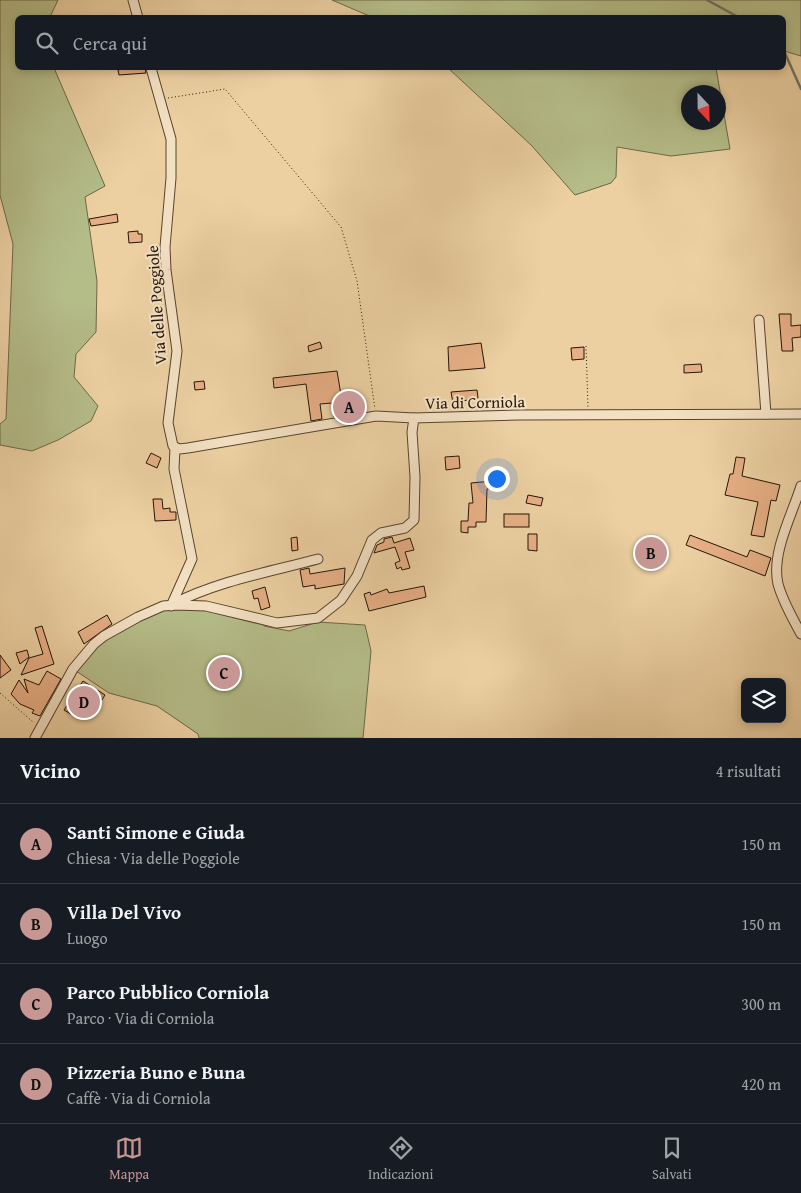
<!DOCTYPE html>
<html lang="it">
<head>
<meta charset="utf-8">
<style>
  body { margin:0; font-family:"Gentium Book Plus",serif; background:#242831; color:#f1f3f6 }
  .controls { position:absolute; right:15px; bottom:15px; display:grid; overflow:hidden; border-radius:8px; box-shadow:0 2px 8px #0003 }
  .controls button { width:45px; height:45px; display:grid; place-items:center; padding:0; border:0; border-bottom:1px solid #363941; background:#171b24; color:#f1f3f6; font:25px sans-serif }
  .compass { position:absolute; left:681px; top:85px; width:45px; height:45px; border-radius:50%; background:#171b24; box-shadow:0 2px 8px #0003; rotate:158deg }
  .you { position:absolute; left:496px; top:478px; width:18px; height:18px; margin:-12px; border:4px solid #fff; border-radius:50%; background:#1a73e8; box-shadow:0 0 0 8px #1a73e833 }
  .badge { display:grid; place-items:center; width:32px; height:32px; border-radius:50%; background:#c59692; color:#111; font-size:16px; font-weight:700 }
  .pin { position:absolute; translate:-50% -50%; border:2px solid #fff; box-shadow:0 1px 5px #0006 }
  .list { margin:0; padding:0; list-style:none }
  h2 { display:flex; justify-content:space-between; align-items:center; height:65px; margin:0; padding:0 20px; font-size:21px }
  h2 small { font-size:16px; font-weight:400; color:#9ea1a6 }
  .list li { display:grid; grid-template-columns:32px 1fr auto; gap:15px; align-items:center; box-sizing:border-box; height:80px; padding:0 20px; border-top:1px solid #363941 }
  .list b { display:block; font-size:19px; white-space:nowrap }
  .list p { margin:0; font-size:16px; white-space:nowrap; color:#9ea1a6 }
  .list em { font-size:16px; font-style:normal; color:#9ea1a6 }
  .icon { flex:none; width:28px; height:28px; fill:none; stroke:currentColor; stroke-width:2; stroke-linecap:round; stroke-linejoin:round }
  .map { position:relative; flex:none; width:801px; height:738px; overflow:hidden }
  .search { position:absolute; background:#171b24; box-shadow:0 2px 8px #0003; left:15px; right:15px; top:15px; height:55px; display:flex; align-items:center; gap:12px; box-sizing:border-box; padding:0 18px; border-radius:8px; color:#9ea1a6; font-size:19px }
  .sheet { height:385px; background:#171b24 }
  nav { display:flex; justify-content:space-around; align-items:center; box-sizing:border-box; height:70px; border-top:1px solid #363941; background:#171b24; font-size:14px; color:#9ea1a6 }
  nav a { display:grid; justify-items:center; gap:2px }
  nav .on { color:#c59692 }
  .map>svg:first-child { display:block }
</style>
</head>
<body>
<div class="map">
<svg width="801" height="738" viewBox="0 0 801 738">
  <rect width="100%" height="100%" fill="#ecd0a2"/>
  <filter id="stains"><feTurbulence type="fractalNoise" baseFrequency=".004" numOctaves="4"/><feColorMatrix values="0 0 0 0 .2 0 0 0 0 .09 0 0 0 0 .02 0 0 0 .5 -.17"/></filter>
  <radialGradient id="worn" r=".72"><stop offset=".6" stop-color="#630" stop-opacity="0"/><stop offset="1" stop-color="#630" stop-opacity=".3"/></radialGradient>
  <g fill="#b4bc88" stroke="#6c6847" fill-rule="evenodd">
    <polygon points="0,0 58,0 50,17 18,18 18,68 54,68 105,186 85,197 97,281 96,332 76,354 74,377 98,406 91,421 58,440 32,451 0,445 0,424 6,419 13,244 0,195"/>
    <polygon points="332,0 801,0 801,56 784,51 784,18 374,18"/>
    <path d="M448,68H716L730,149L671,156L617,147L616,177L611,183L575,195L531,145ZM688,92H718V122H688Z"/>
    <polygon points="171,606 206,606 260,620 264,626 289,631 318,622 365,625 371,651 363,738 199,738 198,734 157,706 109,693 73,669 104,636"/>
  </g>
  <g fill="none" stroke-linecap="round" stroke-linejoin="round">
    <g stroke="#6b7667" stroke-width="2.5">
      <polyline points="707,0 740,18"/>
      <polyline points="784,51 801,89"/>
    </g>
  </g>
  <g fill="#e7af85" stroke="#251506">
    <polygon points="128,68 145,68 146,73 119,75 118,70"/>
    <polygon points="117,214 118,222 91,226 89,219"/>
    <polygon points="138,231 138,234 142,234 142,242 129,243 128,232"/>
    <polygon points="779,314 791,314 791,326 801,325 801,337 792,338 793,351 782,351"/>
    <polygon points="320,342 322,348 309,352 308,346"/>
    <polygon points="481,343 485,368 449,371 448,347"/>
    <polygon points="584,347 584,359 572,360 571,348"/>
    <polygon points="701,364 702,372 684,373 684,365"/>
    <polygon points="337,371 341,395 344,394 345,398 361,396 363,412 334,417 332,403 320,404 322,419 311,421 306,384 274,388 273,378"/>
    <polygon points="204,381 205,389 195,390 194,382"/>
    <polygon points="477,390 478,398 463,401 464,408 454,409 451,392"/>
    <polygon points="151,453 161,458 157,468 146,463"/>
    <polygon points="459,456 460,468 446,470 445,457"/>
    <polygon points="736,457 745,458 742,476 780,485 776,501 771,500 764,537 751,535 758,502 725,495 730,474 733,474"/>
    <polygon points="493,481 494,488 487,489 486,522 476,522 476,527 468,527 468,533 461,532 461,521 468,521 469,503 473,503 471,483"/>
    <polygon points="528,495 543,498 541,506 526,503"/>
    <polygon points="153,499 162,499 163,509 170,508 170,512 176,512 176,520 155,521"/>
    <rect x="504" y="514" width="25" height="13"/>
    <polygon points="528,534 537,534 537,551 528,550"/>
    <polygon points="690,535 747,557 750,550 771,558 765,576 686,545"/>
    <polygon points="297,537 298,550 292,551 291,538"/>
    <polygon points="392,537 394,543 410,538 414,550 405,552 410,568 402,570 401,567 397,569 395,563 400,561 395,547 374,553 377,545 384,542 384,539"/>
    <polygon points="643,542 662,545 659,564 640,561"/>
    <polygon points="309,568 310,574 345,568 344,584 315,589 315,585 303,587 300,570"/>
    <polygon points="424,586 426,597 369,611 364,594 370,592 371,595 387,589 389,593"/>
    <polygon points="265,587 270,607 261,610 258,598 254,599 252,591"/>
    <polygon points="107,615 112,624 84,644 78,632"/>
    <polygon points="42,626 54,664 21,675 29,658 43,654 35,628"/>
    <polygon points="27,650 29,657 20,664 16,653"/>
    <polygon points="0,655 11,670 0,678"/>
    <polygon points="47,671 61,679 40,716 32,713 34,710 20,704 11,694 19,680 28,693 24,679 39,685"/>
    <polygon points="83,681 105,695 92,715 85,710 79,719 64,710"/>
  </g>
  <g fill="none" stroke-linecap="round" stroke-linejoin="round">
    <defs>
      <g id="minor">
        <polyline points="133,0 138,18"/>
        <polyline points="151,68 171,139 171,178 165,247 166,270 177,351 168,423 173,446 179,449 188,448 376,416 414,418"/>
        <polyline points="759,320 766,414"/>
        <path d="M801,486C792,515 771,553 778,584C783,602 792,617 801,634"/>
        <path d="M173,604C218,581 269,572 318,559"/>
        <polyline points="171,606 192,559 174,469 175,448"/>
        <polyline points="35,738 73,669 94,644 104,636 138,617 163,606 176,605 206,606 277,623 318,618 341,600 357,576 372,540 381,533 405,528 414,520 415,477 412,432 414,418 519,415 801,414"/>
      </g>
    </defs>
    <use href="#minor" stroke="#57442d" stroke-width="11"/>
    <g stroke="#251506" stroke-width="1" stroke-dasharray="1 2.5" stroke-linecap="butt">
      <polyline points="168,98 225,89 341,227 357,281 375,409"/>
      <polyline points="586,346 588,408"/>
      <polyline points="0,693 33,722"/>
    </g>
    <use href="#minor" stroke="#f3e0c3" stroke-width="9"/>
  </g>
  <g text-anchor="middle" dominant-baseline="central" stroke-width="4" stroke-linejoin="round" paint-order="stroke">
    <g font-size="16" fill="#251506" stroke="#f3e0c3">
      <text transform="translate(156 305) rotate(-94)">Via delle Poggiole</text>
      <text transform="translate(475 402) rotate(-1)">Via di Corniola</text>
    </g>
  </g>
  <rect width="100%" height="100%" filter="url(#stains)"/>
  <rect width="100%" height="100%" fill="url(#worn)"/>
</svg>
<div class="controls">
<button><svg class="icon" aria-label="layers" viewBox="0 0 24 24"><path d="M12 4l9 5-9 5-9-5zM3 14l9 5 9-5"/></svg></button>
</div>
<svg class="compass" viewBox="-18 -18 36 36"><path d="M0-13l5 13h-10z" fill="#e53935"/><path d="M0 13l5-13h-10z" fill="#9ea1a6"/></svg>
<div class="you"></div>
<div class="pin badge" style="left:349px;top:407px">A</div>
<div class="pin badge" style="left:651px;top:553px">B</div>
<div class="pin badge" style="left:224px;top:673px">C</div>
<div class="pin badge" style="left:84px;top:702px">D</div>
<div class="search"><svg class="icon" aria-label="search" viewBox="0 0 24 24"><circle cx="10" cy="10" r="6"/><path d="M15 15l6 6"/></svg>Cerca qui</div>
</div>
<section class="sheet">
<h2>Vicino<small>4 risultati</small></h2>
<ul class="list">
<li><span class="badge">A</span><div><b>Santi Simone e Giuda</b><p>Chiesa · Via delle Poggiole</p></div><em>150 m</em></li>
<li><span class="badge">B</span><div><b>Villa Del Vivo</b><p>Luogo</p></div><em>150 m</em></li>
<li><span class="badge">C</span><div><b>Parco Pubblico Corniola</b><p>Parco · Via di Corniola</p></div><em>300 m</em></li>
<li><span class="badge">D</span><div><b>Pizzeria Buno e Buna</b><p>Caffè · Via di Corniola</p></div><em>420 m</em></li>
</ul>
</section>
<nav>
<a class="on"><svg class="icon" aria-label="map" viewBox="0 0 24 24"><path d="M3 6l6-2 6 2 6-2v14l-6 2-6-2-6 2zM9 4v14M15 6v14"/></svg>Mappa</a>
<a><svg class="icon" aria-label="directions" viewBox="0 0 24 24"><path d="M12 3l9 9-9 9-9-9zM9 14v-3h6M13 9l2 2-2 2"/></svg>Indicazioni</a>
<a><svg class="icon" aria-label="saved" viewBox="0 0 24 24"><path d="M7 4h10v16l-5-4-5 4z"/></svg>Salvati</a>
</nav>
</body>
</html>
